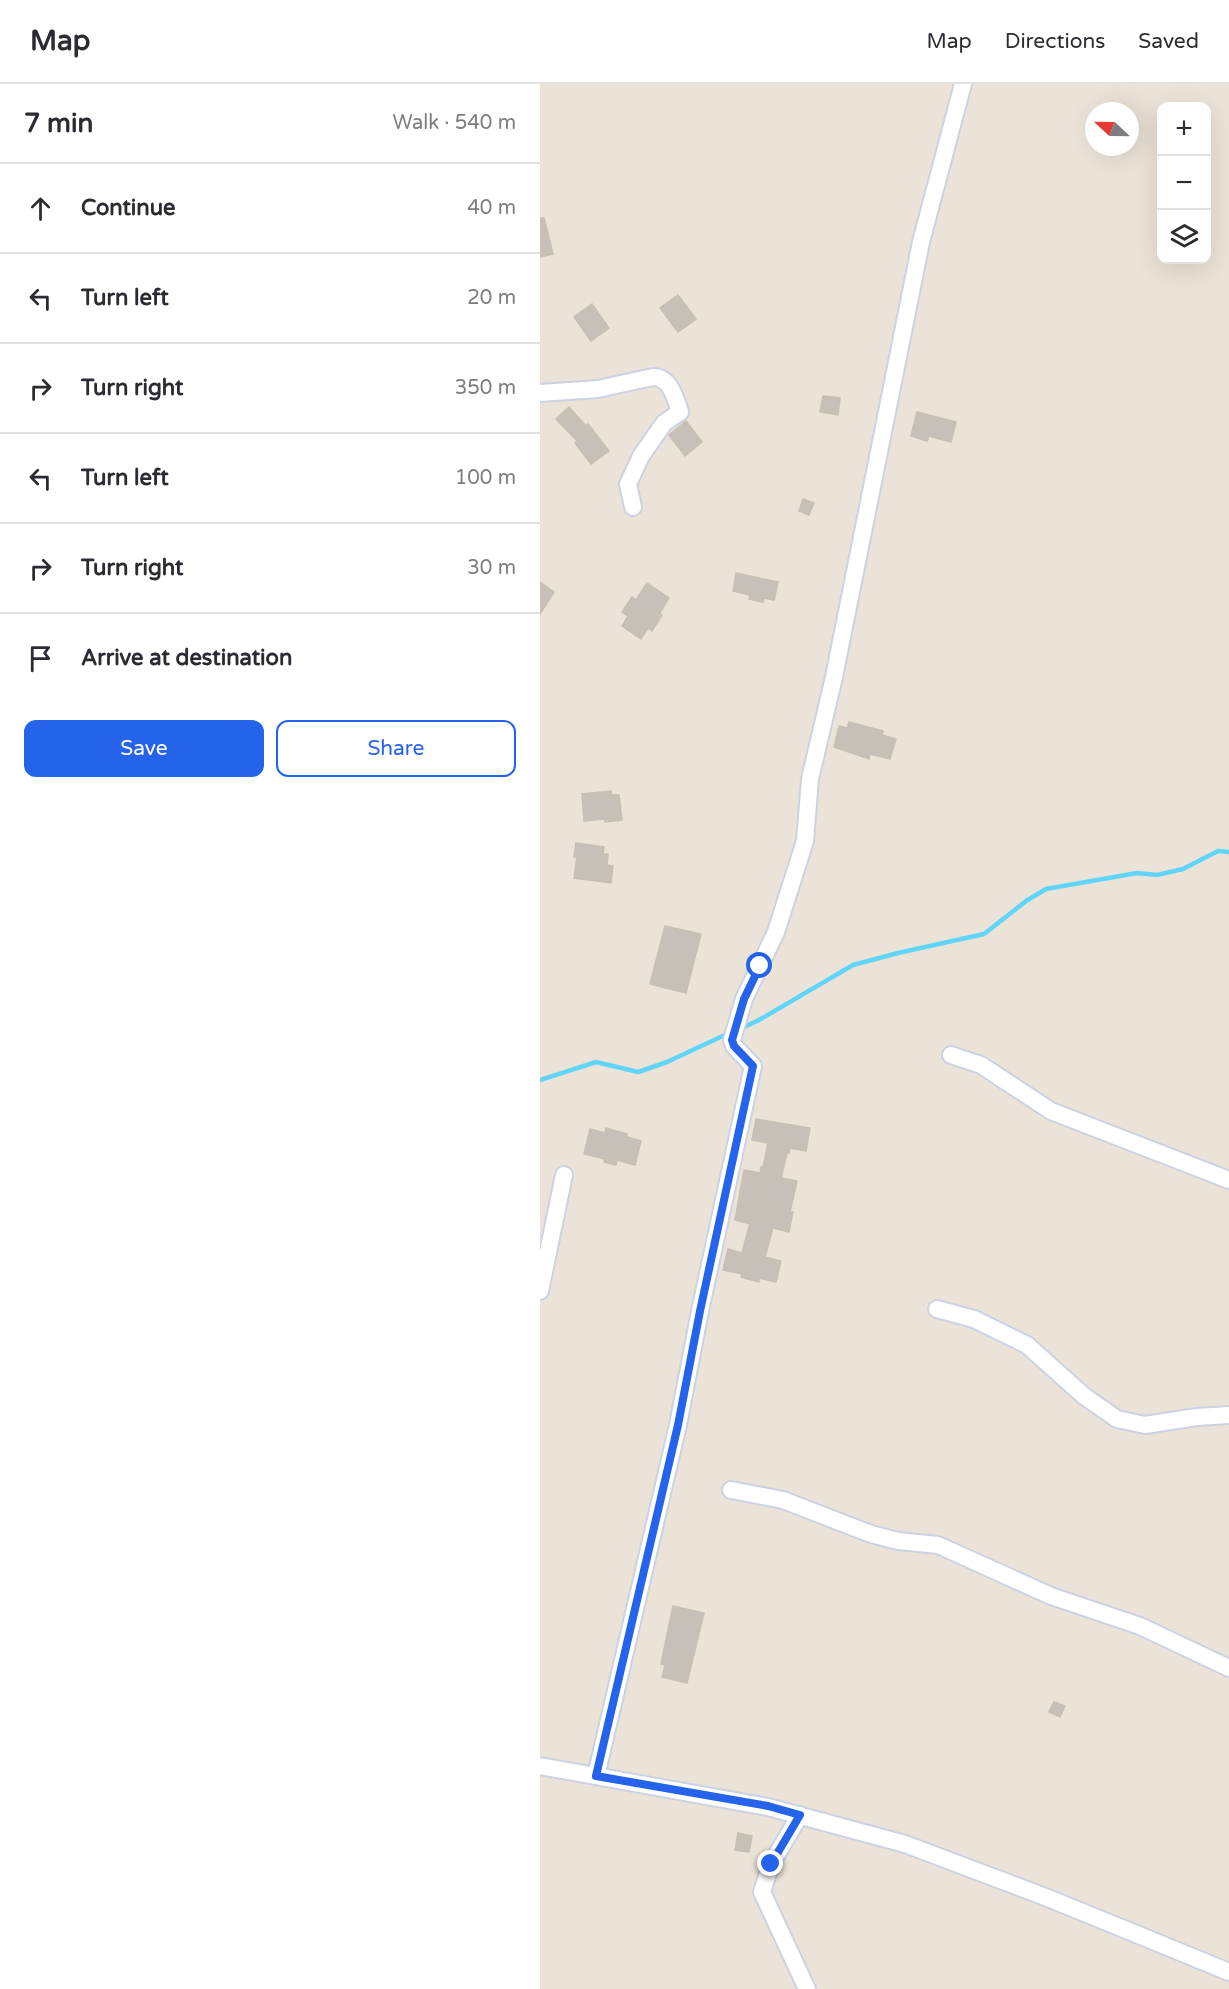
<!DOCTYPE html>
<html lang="en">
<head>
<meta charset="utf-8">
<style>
  body { margin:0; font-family:"Varela Round",sans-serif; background:#f2f2f3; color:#2b2b33 }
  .controls { position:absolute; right:18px; top:18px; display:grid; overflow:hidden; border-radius:12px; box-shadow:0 6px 24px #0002 }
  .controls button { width:54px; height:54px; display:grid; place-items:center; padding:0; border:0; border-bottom:2px solid #e1e1e2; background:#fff; color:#2b2b33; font:30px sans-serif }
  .compass { position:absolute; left:545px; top:18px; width:54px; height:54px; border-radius:50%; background:#fff; box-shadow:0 6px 24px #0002; rotate:292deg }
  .stop { position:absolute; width:18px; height:18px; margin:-14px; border:4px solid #2563eb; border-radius:50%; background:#fff }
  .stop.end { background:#2563eb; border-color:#fff; box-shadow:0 2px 6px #0008 }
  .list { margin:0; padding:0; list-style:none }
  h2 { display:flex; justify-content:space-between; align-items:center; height:78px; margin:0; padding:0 24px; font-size:26px }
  h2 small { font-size:20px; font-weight:400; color:#7c7c81 }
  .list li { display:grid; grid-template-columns:39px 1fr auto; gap:18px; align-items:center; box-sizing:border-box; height:90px; padding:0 24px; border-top:2px solid #e1e1e2 }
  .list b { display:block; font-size:22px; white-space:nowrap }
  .list em { font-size:20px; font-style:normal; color:#7c7c81 }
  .actions { display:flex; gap:12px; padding:18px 24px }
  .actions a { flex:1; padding:14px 0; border:2px solid #2563eb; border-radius:12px; text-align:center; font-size:21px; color:#2563eb }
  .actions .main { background:#2563eb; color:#fff }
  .icon { flex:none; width:33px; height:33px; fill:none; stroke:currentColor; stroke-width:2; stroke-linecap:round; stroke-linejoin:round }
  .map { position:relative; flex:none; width:689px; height:1905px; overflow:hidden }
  header { display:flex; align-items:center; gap:36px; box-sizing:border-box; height:84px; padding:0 30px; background:#fff; border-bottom:2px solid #e1e1e2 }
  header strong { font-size:28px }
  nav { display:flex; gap:33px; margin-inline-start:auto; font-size:21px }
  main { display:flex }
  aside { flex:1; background:#fff }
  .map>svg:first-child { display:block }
</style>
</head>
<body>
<header>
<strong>Map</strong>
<nav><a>Map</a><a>Directions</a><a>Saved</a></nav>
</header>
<main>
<aside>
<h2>7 min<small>Walk · 540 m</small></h2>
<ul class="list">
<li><svg class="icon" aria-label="ahead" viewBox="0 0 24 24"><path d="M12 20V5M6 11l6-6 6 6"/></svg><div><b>Continue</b></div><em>40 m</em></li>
<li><svg class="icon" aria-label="left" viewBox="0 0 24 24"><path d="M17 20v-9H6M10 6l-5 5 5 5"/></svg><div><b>Turn left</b></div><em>20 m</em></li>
<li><svg class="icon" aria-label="right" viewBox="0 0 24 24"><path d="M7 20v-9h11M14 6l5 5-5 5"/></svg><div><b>Turn right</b></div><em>350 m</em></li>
<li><svg class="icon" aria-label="left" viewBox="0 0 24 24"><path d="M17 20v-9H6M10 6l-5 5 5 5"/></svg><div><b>Turn left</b></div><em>100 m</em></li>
<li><svg class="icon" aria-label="right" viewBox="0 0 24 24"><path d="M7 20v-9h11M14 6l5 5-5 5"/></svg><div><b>Turn right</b></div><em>30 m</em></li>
<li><svg class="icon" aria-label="arrive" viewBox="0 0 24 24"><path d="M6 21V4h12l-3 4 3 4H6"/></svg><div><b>Arrive at destination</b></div></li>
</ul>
<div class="actions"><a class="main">Save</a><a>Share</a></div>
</aside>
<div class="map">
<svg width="689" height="1905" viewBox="0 0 689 1905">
  <rect width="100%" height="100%" fill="#ece3d8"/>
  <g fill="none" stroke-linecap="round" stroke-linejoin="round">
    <g stroke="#60d5f9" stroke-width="4.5">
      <polyline points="200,945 219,936 313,881 358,869 444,850 486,817 506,805 597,789 617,791 643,785 678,767 689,768"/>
      <polyline points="0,996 56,978 98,988 127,978 189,949"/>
    </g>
  </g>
  <g fill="#c7c0b8" stroke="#c7bfb2" stroke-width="1.5">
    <polygon points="0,134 4,134 13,170 0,173"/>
    <polygon points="138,211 156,235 138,248 120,224"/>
    <polygon points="52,220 69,244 51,257 34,233"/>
    <polygon points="283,312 300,314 298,331 280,328"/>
    <polygon points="29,323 46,342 48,340 69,367 51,380 35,359 37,357 16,335"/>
    <polygon points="377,328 416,338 411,358 389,352 387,357 371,352"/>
    <polygon points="146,337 162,358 145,372 129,351"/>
    <polygon points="263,415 274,419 269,431 259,427"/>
    <polygon points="196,489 238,498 234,516 224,514 223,518 209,515 210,511 193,507"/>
    <polygon points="0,498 14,508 0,530"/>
    <polygon points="107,499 129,514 120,529 122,531 112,547 108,544 101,555 82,542 88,532 82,528 92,513 96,516"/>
    <polygon points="309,638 343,647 342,651 356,655 350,675 330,670 329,675 294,663 299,642 307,644"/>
    <polygon points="71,707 71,711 79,711 82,736 65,738 65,735 44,737 42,710"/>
    <polygon points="36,759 64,763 63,770 68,770 67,781 73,782 71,799 34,794 37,773 34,773"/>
    <polygon points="125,842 161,850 146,909 110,900"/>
    <polygon points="216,1035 270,1044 266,1067 250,1064 249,1069 247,1069 241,1094 257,1097 250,1128 253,1128 249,1148 233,1144 225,1173 241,1177 236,1198 219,1194 219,1198 201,1193 202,1190 183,1186 188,1165 202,1169 208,1146 210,1140 195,1136 204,1086 220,1089 221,1083 223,1083 228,1059 212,1056"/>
    <polygon points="66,1044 87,1050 87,1053 101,1057 95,1081 77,1076 76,1081 64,1078 65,1075 44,1070 50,1045 65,1049"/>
    <polygon points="133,1522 164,1529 147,1599 122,1593 125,1581 121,1580"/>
    <polygon points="514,1618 525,1622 520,1633 509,1628"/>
    <polygon points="198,1749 212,1752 209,1768 195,1766"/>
  </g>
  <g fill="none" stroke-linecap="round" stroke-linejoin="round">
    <defs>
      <g id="minor">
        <path d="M0,309L58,305L113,293C130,293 135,313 140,328L124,339L101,372L88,400L93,423"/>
        <polyline points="411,971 441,981 511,1027 689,1096"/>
        <polyline points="0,1207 24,1091"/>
        <polyline points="397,1225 434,1235 487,1261 544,1312 577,1335 605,1341 657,1333 689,1331"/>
        <polyline points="191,1406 243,1416 331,1450 358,1457 398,1461 511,1512 600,1542 689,1584"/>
        <polyline points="0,1682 228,1723 365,1760 508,1814 689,1888"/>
        <polyline points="56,1692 138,1341 160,1227 213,982 194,962 192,956 204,915 236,848 265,757 270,695 294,593 381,158 423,0"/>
        <polyline points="260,1731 231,1780 222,1808 267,1905"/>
      </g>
    </defs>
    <use href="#minor" stroke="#cdd2e3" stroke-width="20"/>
    <use href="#minor" stroke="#fff" stroke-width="16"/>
  </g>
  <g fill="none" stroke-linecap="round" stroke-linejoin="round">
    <polyline stroke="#2563eb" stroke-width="8" points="220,882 204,915 192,956 194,962 213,982 160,1227 138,1341 56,1692 228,1722 260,1731 231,1780"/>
  </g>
</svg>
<div class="controls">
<button>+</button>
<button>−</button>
<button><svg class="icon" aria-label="layers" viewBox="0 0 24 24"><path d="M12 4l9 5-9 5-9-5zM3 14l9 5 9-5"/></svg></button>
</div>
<svg class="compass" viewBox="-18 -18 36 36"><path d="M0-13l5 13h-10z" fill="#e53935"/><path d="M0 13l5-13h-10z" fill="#7c7c81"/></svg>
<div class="stop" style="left:220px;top:882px"></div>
<div class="stop end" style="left:231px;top:1780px"></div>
</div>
</main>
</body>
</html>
